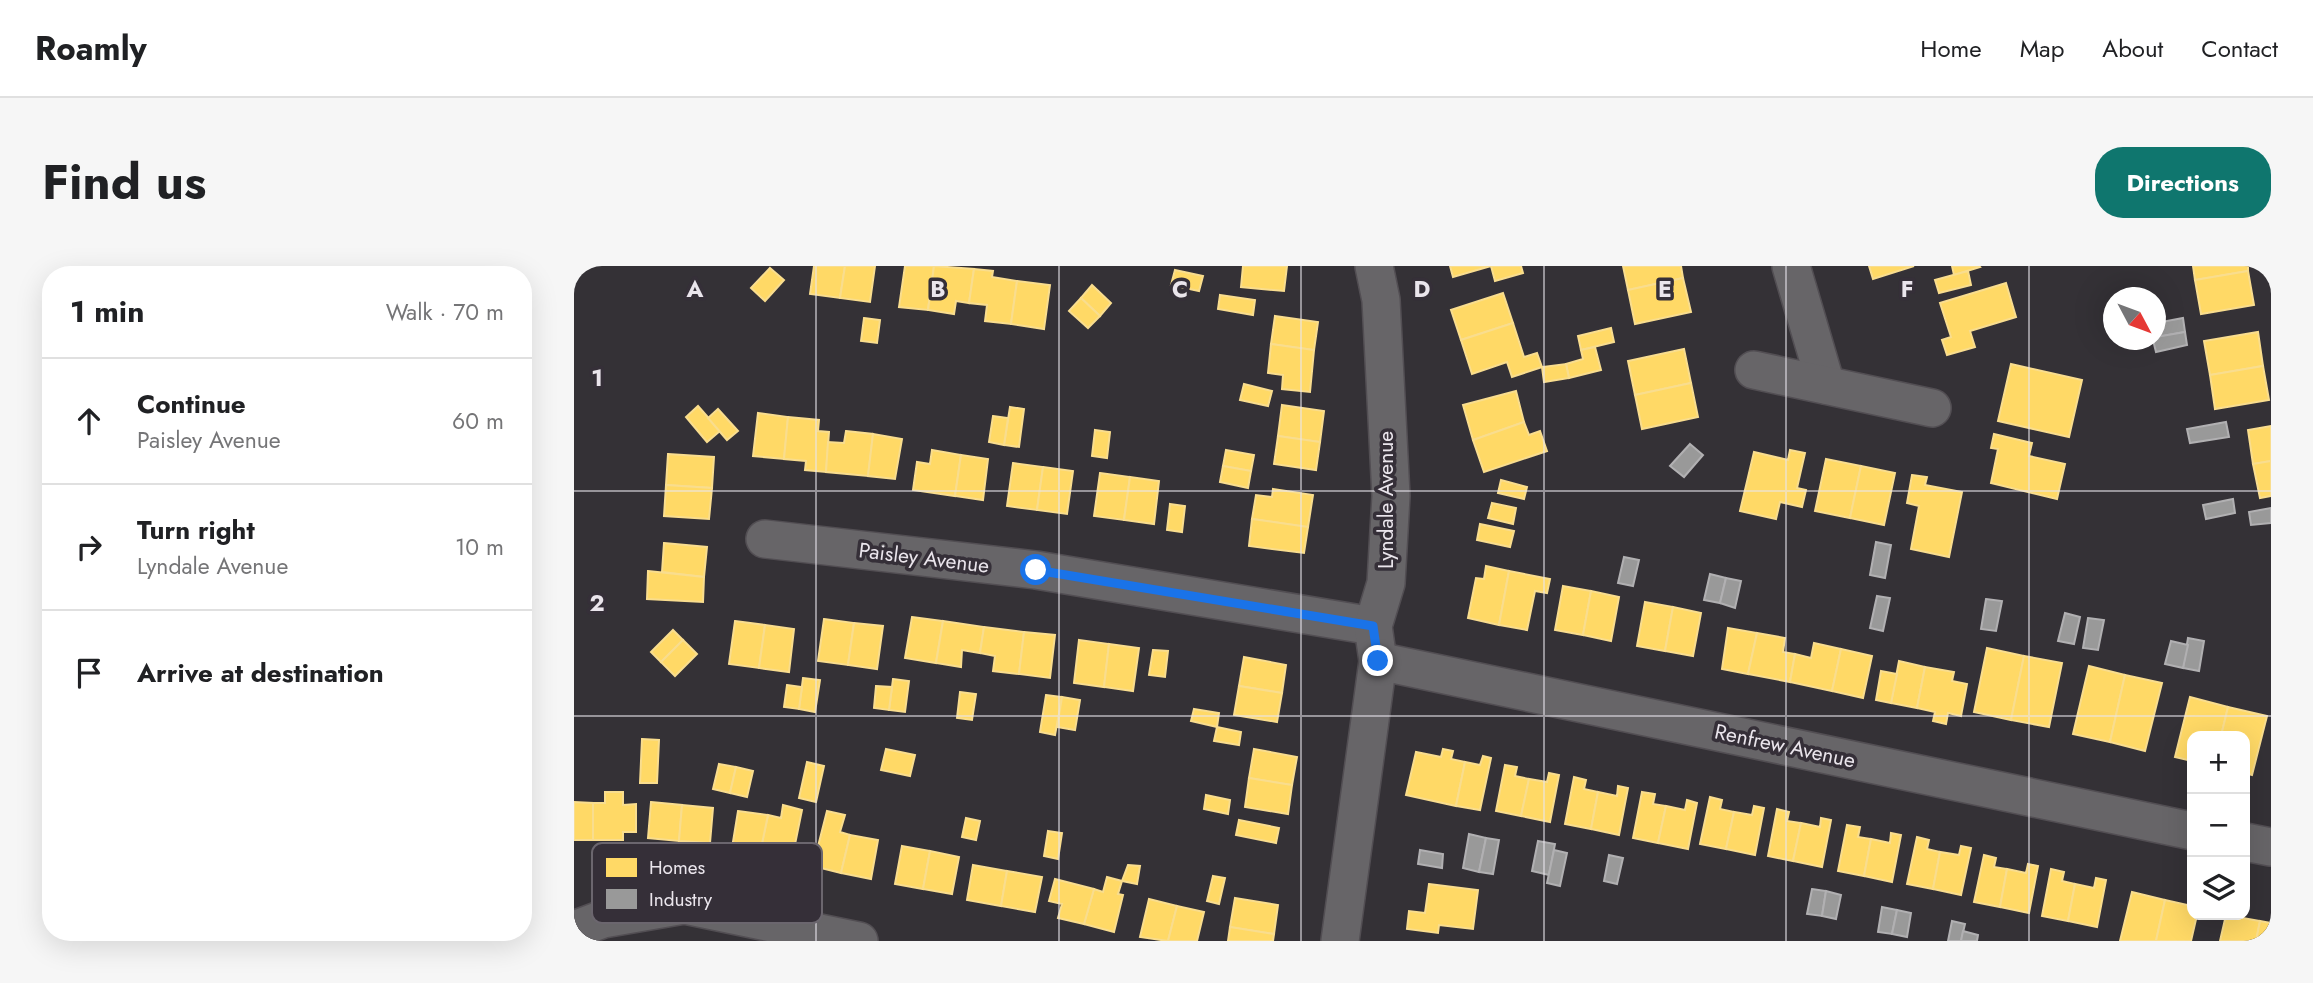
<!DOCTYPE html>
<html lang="en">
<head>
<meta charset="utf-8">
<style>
  body { margin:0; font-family:Jost,sans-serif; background:#f6f6f6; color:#202124 }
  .controls { position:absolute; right:21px; bottom:21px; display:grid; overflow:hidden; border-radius:14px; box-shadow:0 7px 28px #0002 }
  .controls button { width:63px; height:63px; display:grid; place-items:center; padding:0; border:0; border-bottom:2px solid #e0e0e0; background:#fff; color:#202124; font:35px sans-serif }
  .compass { position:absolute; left:1529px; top:21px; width:63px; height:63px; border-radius:50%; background:#fff; box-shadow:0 7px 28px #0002; rotate:131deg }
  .stop { position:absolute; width:21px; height:21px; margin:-16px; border:5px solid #1a73e8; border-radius:50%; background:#fff }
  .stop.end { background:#1a73e8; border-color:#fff; box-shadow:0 2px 7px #0008 }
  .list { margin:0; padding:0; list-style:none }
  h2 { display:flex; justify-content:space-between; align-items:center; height:91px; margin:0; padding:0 28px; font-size:30px }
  h2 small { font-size:23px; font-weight:400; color:#757577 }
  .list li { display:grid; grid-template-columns:46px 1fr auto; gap:21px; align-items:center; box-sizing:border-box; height:126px; padding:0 28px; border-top:2px solid #e0e0e0 }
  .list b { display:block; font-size:26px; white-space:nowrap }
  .list p { margin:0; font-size:23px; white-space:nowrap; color:#757577 }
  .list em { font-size:23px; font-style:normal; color:#757577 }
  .icon { flex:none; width:38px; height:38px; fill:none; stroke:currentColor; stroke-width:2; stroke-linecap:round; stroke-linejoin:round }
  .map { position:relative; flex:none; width:1697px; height:675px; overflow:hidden; border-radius:28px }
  header { display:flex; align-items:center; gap:42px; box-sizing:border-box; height:98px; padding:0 35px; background:#fff; border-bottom:2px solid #e0e0e0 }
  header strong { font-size:33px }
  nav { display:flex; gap:38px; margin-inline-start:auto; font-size:24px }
  .intro { display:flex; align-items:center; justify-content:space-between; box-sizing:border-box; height:168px; padding:0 42px }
  h1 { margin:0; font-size:49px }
  .button { padding:18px 32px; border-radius:28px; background:#0f766e; color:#fff; font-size:24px; font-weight:700 }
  main { display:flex; gap:42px; padding:0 42px }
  aside { flex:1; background:#fff; border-radius:28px; box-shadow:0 7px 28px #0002 }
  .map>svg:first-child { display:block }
</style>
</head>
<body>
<header>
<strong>Roamly</strong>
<nav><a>Home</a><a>Map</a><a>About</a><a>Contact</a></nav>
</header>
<div class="intro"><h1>Find us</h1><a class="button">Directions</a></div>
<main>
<aside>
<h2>1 min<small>Walk · 70 m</small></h2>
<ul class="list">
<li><svg class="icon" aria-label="ahead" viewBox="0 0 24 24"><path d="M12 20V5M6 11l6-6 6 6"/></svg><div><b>Continue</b><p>Paisley Avenue</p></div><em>60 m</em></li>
<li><svg class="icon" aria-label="right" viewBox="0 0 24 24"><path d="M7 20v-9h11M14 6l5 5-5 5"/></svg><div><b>Turn right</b><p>Lyndale Avenue</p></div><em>10 m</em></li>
<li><svg class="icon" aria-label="arrive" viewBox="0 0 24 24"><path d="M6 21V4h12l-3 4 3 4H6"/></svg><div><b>Arrive at destination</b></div></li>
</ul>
</aside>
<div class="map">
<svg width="1697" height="675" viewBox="0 0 1697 675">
  <rect width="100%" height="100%" fill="#343136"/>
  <g fill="#ffd966" stroke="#f9dd8e" stroke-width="2">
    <polygon points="240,0 271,0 266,32 236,28"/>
    <polygon points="271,0 301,0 296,36 266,32"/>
    <polygon points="331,0 360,0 354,44 325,41"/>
    <polygon points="360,0 400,3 395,37 382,35 380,48 354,44"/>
    <polygon points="669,0 713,0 710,25 667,21"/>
    <polygon points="876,0 947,0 949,7 921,15 917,0 879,11"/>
    <polygon points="1049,0 1107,0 1109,12 1054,24"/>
    <polygon points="1295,0 1340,0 1299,13"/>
    <polygon points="1378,0 1405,0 1406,1 1380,9"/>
    <polygon points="1619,0 1674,0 1674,5 1621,14"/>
    <polygon points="196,2 210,14 191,35 177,22"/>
    <polygon points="400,3 419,5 418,11 443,15 437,58 411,55 413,39 395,37"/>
    <polygon points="601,4 629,10 625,25 597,19"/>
    <polygon points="1394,5 1397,19 1365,27 1361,14"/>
    <polygon points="1674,5 1680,39 1627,48 1621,14"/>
    <polygon points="1109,12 1117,46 1061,58 1054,24"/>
    <polygon points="443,15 476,19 470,63 437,58"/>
    <polygon points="1432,17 1442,51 1396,65 1401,81 1373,89 1368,74 1377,71 1366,37"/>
    <polygon points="518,19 537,37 526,50 507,32"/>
    <polygon points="929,27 939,57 887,74 877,44"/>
    <polygon points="646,29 681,34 679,49 644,43"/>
    <polygon points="507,32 526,50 514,62 495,45"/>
    <polygon points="701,50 744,56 740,84 697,78"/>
    <polygon points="290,52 306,54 303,77 287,75"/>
    <polygon points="939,57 950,91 963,87 968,101 938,111 933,96 898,108 887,74"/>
    <polygon points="1037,62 1040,76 1007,84 1004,70"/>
    <polygon points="1684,66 1689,100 1636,109 1630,75"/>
    <polygon points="697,78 740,84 736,126 708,123 709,109 694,107"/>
    <polygon points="1021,81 1027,104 995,112 992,98 1009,93 1007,84"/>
    <polygon points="1110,83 1117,117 1061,129 1054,95"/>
    <polygon points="992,98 995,112 970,116 968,101"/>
    <polygon points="1437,98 1508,114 1495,171 1424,155"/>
    <polygon points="1689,100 1695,134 1641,143 1636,109"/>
    <polygon points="1117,117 1124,151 1068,163 1061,129"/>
    <polygon points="670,118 698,125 694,140 666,134"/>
    <polygon points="942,125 950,156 899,174 889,139"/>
    <polygon points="708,139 750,145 746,176 704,170"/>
    <polygon points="124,140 146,165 133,176 112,151"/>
    <polygon points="436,141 450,143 445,181 430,179"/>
    <polygon points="144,143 164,165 153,174 134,152"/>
    <polygon points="184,147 214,151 210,193 179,190"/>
    <polygon points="419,150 434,152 430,179 415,176"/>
    <polygon points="214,151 245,154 244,165 255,166 252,206 231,204 232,195 210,193"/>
    <polygon points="950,156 955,169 966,165 973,185 910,206 899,174"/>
    <polygon points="1697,160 1697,195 1679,198 1674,164"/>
    <polygon points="521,164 536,166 533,192 518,190"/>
    <polygon points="272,165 299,168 294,210 252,206 254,176 270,177"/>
    <polygon points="299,168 328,173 321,213 294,210"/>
    <polygon points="1420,168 1458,177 1455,190 1491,198 1483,233 1417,217 1424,183 1417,182"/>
    <polygon points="704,170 746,176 742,204 700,198"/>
    <polygon points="358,184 387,189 381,230 339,224 343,196 356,198"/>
    <polygon points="652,184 680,189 677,205 649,200"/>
    <polygon points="1216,184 1231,187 1223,222 1232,224 1228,241 1206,236 1202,253 1166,245 1180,186 1214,194"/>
    <polygon points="94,188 140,191 138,222 92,219"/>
    <polygon points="387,189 414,193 409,234 381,230"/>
    <polygon points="1252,193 1287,200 1276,252 1241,245"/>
    <polygon points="1697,195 1697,230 1686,232 1679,198"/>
    <polygon points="439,197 469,201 463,244 433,240"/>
    <polygon points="649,200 677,205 674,222 646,216"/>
    <polygon points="1287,200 1321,207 1310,259 1276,252"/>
    <polygon points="469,201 499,205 493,248 463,244"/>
    <polygon points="526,207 556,211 550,254 520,250"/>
    <polygon points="1338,209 1353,211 1351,219 1388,226 1375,291 1337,283 1345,240 1333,237"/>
    <polygon points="556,211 585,215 580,258 550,254"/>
    <polygon points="927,214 953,221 950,233 924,227"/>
    <polygon points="92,219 138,222 135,253 90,250"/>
    <polygon points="699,223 739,229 734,261 678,253 682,229 698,231"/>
    <polygon points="918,237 942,242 939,258 914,252"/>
    <polygon points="596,238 611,240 608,266 593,264"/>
    <polygon points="678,253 734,261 730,287 675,280"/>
    <polygon points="906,258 940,265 936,281 903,274"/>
    <polygon points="90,277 133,281 130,311 88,306"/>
    <polygon points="912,300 935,305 925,359 894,352 902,312 910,313"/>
    <polygon points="74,305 130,311 129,336 73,333"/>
    <polygon points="935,305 976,313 973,327 961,325 953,364 925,359"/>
    <polygon points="989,320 1017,325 1009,369 981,364"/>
    <polygon points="1017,325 1045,331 1037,375 1009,369"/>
    <polygon points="1071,336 1099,341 1091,385 1063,380"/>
    <polygon points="1099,341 1127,347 1119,390 1091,385"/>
    <polygon points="338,351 369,355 362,397 331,392"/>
    <polygon points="250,353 280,357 274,399 244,395"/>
    <polygon points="161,355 191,359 185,402 155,398"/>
    <polygon points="369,355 410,361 406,387 388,384 387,401 362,397"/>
    <polygon points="280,357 309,360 303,403 274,399"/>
    <polygon points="191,359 220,363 215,406 185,402"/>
    <polygon points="410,361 450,366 445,408 419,405 421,390 406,387"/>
    <polygon points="1154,362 1183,367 1174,408 1148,403"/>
    <polygon points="99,364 109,374 87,396 77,386"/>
    <polygon points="450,366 481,369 476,412 445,408"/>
    <polygon points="1183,367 1211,372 1209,386 1221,388 1216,416 1174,408"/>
    <polygon points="109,374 123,388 101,410 87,396"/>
    <polygon points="505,374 535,378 530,421 500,417"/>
    <polygon points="1240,377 1267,383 1258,425 1216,416 1221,388 1237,392"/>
    <polygon points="535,378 565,382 559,425 530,421"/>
    <polygon points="1413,382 1450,390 1437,454 1400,446"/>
    <polygon points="1267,383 1298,390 1289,432 1258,425"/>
    <polygon points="579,384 594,385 591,411 575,409"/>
    <polygon points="1450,390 1488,397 1475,461 1437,454"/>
    <polygon points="670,391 712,399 708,427 665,420"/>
    <polygon points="1325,395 1351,401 1343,442 1317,437"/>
    <polygon points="1515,400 1551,409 1536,476 1499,468"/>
    <polygon points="1351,401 1380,406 1378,415 1393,418 1387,450 1374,447 1372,458 1359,455 1361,446 1343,442"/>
    <polygon points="1307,405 1323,408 1317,437 1302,434"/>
    <polygon points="1551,409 1588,417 1571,485 1536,476"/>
    <polygon points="229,412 246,414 241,446 225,443"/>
    <polygon points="319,413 335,415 331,446 315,444"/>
    <polygon points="213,419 228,421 225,443 210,441"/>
    <polygon points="302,420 318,421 315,444 300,442"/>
    <polygon points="665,420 708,427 703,456 660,449"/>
    <polygon points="386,426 402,428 398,454 383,452"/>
    <polygon points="472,429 488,431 481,469 466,466"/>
    <polygon points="488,431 506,434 501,464 483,461"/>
    <polygon points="1616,431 1654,441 1647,470 1618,470 1618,495 1601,491"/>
    <polygon points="1654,441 1693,450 1678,509 1671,507 1671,470 1647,470"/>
    <polygon points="620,443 645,447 643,461 617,455"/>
    <polygon points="643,461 667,466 665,479 640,475"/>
    <polygon points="68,473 85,474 83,517 66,517"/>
    <polygon points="312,483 341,489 336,510 307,504"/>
    <polygon points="680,483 723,491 718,519 675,512"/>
    <polygon points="869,483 879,485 877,493 891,496 882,540 832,529 842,486 867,491"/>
    <polygon points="909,490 917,492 906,544 882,540 891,496 906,499"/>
    <polygon points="233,496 250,500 242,536 225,532"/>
    <polygon points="145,498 162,501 156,527 139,523"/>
    <polygon points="931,499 943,501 941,510 955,513 947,550 922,545"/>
    <polygon points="162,501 179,505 173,531 156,527"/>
    <polygon points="975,507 985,509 976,556 947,550 955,513 973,516"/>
    <polygon points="1000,511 1012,514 1010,523 1024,526 1017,563 991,558"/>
    <polygon points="675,512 718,519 714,548 671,541"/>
    <polygon points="1044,520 1054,522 1045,569 1017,563 1024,526 1043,530"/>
    <polygon points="31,526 49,526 49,539 62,538 62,566 49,566 49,574 19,574 19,537 31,537"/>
    <polygon points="1068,526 1081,528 1079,538 1092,540 1084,577 1059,572"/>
    <polygon points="632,529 656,534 654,548 630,543"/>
    <polygon points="1136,531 1148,534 1146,543 1160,546 1152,583 1126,578"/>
    <polygon points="1113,534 1123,537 1114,583 1084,577 1092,540 1111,544"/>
    <polygon points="0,536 19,537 19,574 0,574"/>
    <polygon points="77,536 108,539 105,575 74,572"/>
    <polygon points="108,539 139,542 136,577 105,575"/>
    <polygon points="209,539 228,544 218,593 186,587 194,549 207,552"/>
    <polygon points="1180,540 1190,542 1181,589 1152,583 1160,546 1178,549"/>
    <polygon points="1203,543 1215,546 1213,555 1227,557 1219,595 1194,590"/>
    <polygon points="164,545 194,549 186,587 158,582"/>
    <polygon points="253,545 271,549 266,566 276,569 267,607 239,600"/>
    <polygon points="392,552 406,555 402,574 388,571"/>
    <polygon points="1247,552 1257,554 1248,601 1219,595 1227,557 1246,561"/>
    <polygon points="665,554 705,562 702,577 662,569"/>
    <polygon points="1273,559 1286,561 1284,571 1297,573 1290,610 1264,605"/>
    <polygon points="474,565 488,567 484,593 470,590"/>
    <polygon points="1317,567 1327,569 1318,616 1290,610 1297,573 1316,577"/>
    <polygon points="276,569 304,574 297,613 267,607"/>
    <polygon points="1343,571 1355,574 1353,583 1366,586 1359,623 1333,618"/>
    <polygon points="328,580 356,585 349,623 321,618"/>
    <polygon points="1387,580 1397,582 1387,629 1359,623 1366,586 1385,589"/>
    <polygon points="356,585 385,591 378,628 349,623"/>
    <polygon points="1410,589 1422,592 1420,601 1433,603 1426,641 1400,636"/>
    <polygon points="1454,598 1464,600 1455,647 1426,641 1433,603 1452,607"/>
    <polygon points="399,599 433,605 427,640 393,634"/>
    <polygon points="554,599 566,600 563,618 548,615"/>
    <polygon points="1477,603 1490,606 1488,615 1501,618 1494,655 1468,650"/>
    <polygon points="433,605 468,611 461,646 427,640"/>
    <polygon points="639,610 651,612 645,638 633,635"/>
    <polygon points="533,611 548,615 544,628 549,629 540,666 510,658 520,623 529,626"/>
    <polygon points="1522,612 1532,614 1523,661 1494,655 1501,618 1520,622"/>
    <polygon points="481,613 520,623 510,658 484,652 488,638 475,635"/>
    <polygon points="855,618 904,624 899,663 865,659 864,667 833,663 835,645 851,647"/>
    <polygon points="1558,626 1591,634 1582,675 1546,675"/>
    <polygon points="661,632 704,639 700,668 656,661"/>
    <polygon points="575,633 603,640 594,675 566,671"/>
    <polygon points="1591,634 1618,640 1618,649 1623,649 1617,675 1582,675"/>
    <polygon points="603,640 630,646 623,675 594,675"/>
    <polygon points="1652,649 1686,655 1682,675 1646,675"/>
    <polygon points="1686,655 1697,657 1697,675 1682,675"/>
    <polygon points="656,661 700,668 699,675 654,675"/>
  </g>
  <g fill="#999" stroke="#b1b0b2" stroke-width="2">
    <polygon points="1609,52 1611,66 1582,71 1582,57"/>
    <polygon points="1611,66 1613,79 1582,86 1579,74 1582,74 1582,71"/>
    <polygon points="1652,156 1655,171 1616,177 1613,163"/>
    <polygon points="1116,178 1129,189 1110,211 1096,200"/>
    <polygon points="1659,233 1661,247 1632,253 1629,239"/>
    <polygon points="1697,242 1697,257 1677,259 1675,246"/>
    <polygon points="1302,276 1317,279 1311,312 1296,309"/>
    <polygon points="1050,291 1065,294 1059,320 1044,317"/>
    <polygon points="1136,308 1152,312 1146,337 1130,334"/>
    <polygon points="1152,312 1167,315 1161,342 1146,337"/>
    <polygon points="1303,330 1316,332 1309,365 1296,362"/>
    <polygon points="1412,333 1428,335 1422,365 1407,363"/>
    <polygon points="1491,347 1506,351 1500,378 1484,375"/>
    <polygon points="1514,352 1530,354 1524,384 1509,382"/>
    <polygon points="1614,372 1630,375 1625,405 1609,402"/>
    <polygon points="1597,375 1614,379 1609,402 1591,398"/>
    <polygon points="895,568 912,572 905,606 889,602"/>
    <polygon points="912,572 925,574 919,608 905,606"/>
    <polygon points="964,575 981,578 975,609 958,605"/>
    <polygon points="846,584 869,588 868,602 844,598"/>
    <polygon points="980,584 993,587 986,620 973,617"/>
    <polygon points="1035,589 1049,592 1043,618 1030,615"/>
    <polygon points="1238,623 1252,625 1248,650 1233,648"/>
    <polygon points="1252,625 1267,629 1262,653 1248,650"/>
    <polygon points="1308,641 1323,644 1318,668 1304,666"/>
    <polygon points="1323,644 1337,647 1333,671 1318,668"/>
    <polygon points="1378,655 1391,658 1387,675 1374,675"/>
    <polygon points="1389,665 1404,669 1403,675 1387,675"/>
  </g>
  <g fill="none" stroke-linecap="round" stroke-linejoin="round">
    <defs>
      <g id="street">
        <polyline points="1217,0 1252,119"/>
        <polyline points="1180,104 1358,142"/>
        <polyline points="191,273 462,304 799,360"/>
        <polyline points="804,395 1618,565"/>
        <polyline points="1671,576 1697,581"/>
        <polyline points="0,664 29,653 110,639 285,675"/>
        <polyline points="766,675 804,395 799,360 812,317 817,230 807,34 800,0"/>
      </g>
    </defs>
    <use href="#street" stroke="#524e53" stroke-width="40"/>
    <use href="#street" stroke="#676568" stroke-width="37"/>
  </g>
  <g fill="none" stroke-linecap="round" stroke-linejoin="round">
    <polyline stroke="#1a73e8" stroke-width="9" points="462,304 799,360 804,395"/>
  </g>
  <path fill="none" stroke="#eae5ec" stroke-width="2" stroke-opacity="0.55" d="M242,0V675M485,0V675M727,0V675M970,0V675M1212,0V675M1455,0V675M0,225H1697M0,450H1697"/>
  <g text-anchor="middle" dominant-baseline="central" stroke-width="7" stroke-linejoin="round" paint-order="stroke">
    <g font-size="21" fill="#eae5ec" stroke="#352f38">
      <text transform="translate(812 234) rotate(-90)">Lyndale Avenue</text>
      <text transform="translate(350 292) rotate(7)">Paisley Avenue</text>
      <text transform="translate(1211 480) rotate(12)">Renfrew Avenue</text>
    </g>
  </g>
  <rect x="18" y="577" width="230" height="80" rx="10" fill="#352f38" stroke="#6b666e" stroke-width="2"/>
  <rect x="32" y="592" width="31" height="19" fill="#ffd966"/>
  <rect x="32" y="623" width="31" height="20" fill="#999"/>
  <g font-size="19" fill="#eae5ec">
    <text x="75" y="608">Homes</text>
    <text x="75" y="640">Industry</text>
  </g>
  <g font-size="23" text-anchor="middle" font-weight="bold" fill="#eae5ec" stroke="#352f38" stroke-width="7" stroke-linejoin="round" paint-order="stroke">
    <text x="121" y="31">A</text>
    <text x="364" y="31">B</text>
    <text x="606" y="31">C</text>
    <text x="848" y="31">D</text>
    <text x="1091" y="31">E</text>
    <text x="1333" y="31">F</text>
    <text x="23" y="120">1</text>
    <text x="23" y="345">2</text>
  </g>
</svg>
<div class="controls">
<button>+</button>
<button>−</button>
<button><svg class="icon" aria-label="layers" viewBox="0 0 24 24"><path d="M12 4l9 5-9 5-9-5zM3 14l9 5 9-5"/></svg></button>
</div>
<svg class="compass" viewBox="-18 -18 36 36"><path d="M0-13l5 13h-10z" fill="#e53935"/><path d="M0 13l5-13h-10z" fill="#757577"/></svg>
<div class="stop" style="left:462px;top:304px"></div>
<div class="stop end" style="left:804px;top:395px"></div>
</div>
</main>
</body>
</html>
